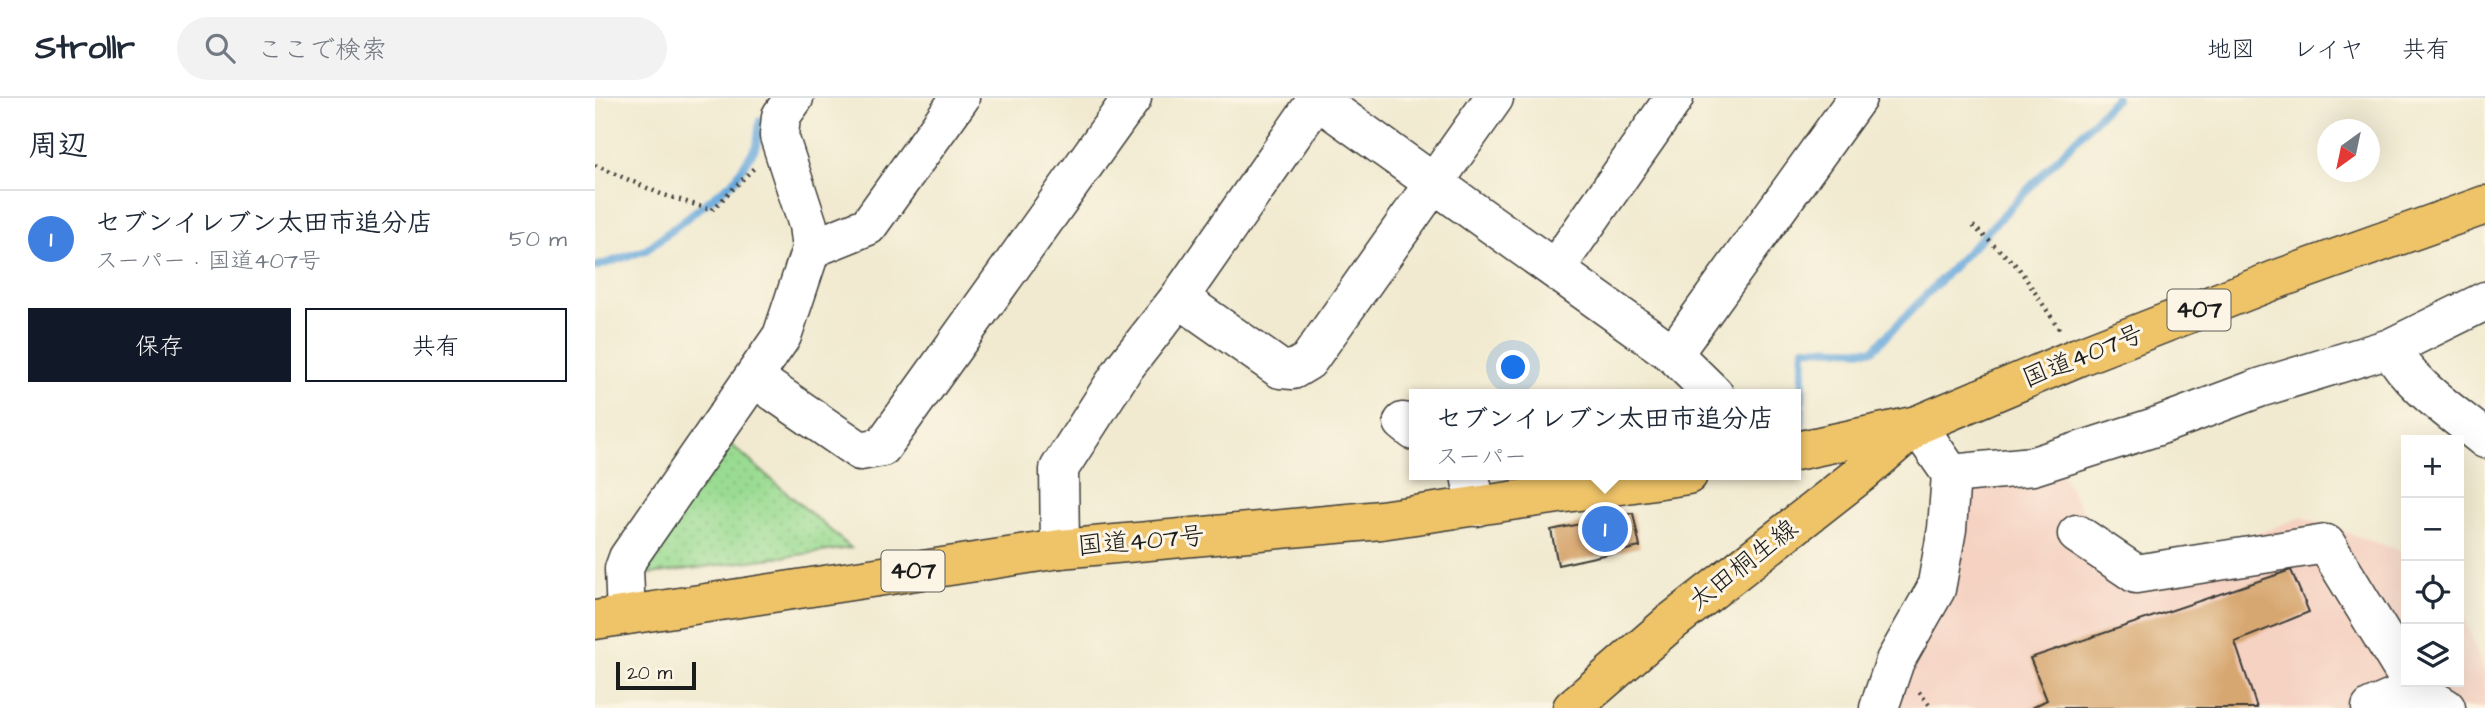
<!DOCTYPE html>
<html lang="ja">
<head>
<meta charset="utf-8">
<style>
  body { margin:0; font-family:"Architects Daughter","Klee One",sans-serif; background:#f2f2f3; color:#1f2937 }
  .controls { position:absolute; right:21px; bottom:21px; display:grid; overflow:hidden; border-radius:0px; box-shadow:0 7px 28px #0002 }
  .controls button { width:63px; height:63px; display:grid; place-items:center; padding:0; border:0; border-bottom:2px solid #e0e1e3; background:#fff; color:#1f2937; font:35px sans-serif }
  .compass { position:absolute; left:1722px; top:21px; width:63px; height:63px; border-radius:50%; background:#fff; box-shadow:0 7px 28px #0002; rotate:213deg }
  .scale { position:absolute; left:21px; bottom:18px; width:80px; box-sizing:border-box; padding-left:7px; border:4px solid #1c1c1c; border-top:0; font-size:19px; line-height:24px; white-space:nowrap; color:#1c1c1c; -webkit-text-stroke:5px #fcf5e5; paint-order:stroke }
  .you { position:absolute; left:919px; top:270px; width:24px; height:24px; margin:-18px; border:5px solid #fff; border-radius:50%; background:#1a73e8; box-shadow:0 0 0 10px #1a73e833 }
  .badge { display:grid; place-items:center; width:46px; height:46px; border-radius:50%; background:#111827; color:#fff; font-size:23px; font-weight:700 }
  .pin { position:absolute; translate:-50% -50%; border:4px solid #fff; box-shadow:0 2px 7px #0006 }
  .popup { position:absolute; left:814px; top:291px; width:392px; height:91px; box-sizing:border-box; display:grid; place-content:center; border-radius:0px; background:#fff; filter:drop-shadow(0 2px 5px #0005); font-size:23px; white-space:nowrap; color:#747a83 }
  .popup b { font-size:26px; color:#1f2937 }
  .popup::after { content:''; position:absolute; left:50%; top:100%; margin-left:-14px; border:14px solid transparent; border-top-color:#fff }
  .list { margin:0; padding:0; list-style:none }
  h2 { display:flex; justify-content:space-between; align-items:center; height:91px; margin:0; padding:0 28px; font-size:30px }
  h2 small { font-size:23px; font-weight:400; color:#747a83 }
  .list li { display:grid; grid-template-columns:46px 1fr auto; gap:21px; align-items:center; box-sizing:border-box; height:98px; padding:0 28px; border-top:2px solid #e0e1e3 }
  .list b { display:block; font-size:26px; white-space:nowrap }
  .list p { margin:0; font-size:23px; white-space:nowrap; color:#747a83 }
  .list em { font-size:23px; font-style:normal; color:#747a83 }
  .actions { display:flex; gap:14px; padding:21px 28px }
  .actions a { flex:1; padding:16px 0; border:2px solid #111827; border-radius:0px; text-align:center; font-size:24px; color:#111827 }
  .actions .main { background:#111827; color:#fff }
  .icon { flex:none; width:38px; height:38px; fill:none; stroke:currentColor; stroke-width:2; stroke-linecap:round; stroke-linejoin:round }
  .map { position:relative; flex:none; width:1890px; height:610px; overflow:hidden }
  header { display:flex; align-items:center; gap:42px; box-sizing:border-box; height:98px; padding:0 35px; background:#fff; border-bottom:2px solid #e0e1e3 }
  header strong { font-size:33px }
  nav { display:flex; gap:38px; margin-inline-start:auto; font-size:24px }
  .search { width:490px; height:63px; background:#f2f2f3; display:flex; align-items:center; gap:18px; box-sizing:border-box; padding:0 24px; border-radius:38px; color:#747a83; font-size:26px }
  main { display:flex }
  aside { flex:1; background:#fff }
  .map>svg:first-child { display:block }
</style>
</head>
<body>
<header>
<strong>Strollr</strong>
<div class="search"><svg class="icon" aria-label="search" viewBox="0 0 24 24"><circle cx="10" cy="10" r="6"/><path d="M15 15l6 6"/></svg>ここで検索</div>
<nav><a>地図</a><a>レイヤ</a><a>共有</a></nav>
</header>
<main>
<aside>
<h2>周辺<small></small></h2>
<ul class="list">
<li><span class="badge" style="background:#3f7fe0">1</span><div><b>セブンイレブン太田市追分店</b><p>スーパー · 国道407号</p></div><em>50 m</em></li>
</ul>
<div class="actions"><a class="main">保存</a><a>共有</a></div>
</aside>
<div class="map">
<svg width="1890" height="610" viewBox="0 0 1890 610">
  <defs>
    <pattern id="park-dots" width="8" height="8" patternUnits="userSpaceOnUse" patternTransform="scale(1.75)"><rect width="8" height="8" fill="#9adb92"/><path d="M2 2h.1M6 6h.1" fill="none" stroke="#84bb7d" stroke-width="1.8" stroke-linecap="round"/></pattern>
  </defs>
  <rect width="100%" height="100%" fill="#fcf5e5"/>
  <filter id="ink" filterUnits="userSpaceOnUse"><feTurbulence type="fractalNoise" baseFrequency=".0143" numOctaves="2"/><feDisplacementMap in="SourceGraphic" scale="14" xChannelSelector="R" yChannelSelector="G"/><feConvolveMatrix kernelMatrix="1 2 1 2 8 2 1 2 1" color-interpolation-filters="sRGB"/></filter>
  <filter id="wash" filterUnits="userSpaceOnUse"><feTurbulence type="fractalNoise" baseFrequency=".00686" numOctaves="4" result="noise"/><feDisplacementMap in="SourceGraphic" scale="28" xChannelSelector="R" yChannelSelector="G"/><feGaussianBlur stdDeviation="1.57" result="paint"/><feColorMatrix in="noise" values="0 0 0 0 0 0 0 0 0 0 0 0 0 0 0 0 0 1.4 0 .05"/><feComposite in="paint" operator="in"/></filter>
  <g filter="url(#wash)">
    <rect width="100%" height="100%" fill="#f1ead0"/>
    <polygon fill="#f5d2c2" points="1466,375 1506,444 1551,464 1582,466 1707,419 1811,455 1811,584 1864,584 1864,506 1890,576 1890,610 1287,610 1370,398 1389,386"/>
    <polygon fill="url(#park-dots)" stroke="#5b7c57" stroke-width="2" points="133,344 256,450 56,476 51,469 54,457"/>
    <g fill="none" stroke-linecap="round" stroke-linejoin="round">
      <g stroke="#68a9dc" stroke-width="8">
        <polyline points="0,169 51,152 139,83 162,47 165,23"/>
        <polyline points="1206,329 1209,250 1278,252 1521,0"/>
      </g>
    </g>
    <g id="blocks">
      <g fill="#d7a771">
        <polygon points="1038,415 1045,449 963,467 956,432"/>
        <polygon points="1696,472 1714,514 1640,544 1662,610 1436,610 1452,602 1435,560"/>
      </g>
    </g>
  </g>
  <g filter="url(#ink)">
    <use href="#blocks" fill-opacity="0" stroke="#3c3b37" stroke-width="2"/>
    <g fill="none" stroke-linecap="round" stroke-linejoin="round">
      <defs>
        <g id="minor">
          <polyline points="720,0 1078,256 1119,296"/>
          <polyline points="216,151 273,128 365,0"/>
          <polyline points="960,171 1079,0"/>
          <polyline points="584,200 685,271 698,272 713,263 899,0"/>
          <path d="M1795,250C1817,289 1856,313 1890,341"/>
          <polyline points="1078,256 1262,0"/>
          <polyline points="159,280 265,353 287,349 537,0"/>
          <polyline points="808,324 819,333"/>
          <polyline points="1322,327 1356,376 1438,368 1560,329 1664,290 1795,250 1890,203"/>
          <polyline points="875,377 881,409"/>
          <polyline points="1482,436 1541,476 1731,446 1811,577"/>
          <polyline points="465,451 464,371 529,270 584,200 723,0"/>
          <polyline points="31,517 29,471 33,460 187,238 216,151 213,127 184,38 186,18 199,0"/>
          <polyline points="1820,591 1851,610"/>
          <polyline points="1284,610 1300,563 1341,491 1352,431 1356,376"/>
          <polyline points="1776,610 1820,591 1816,584"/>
        </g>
        <polyline id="major" points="977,610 1074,526 1268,374 1322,327"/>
        <g id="highway">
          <polyline points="1201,353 1322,327 1483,259 1680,182 1890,107"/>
          <polyline points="0,522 465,451 786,422 1093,377"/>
        </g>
      </defs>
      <use href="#minor" stroke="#3c3b37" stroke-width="41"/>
      <use href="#major" stroke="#3c3b37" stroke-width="41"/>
      <use href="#highway" stroke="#3c3b37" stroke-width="41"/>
      <g stroke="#3c3b37" stroke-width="4.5" stroke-dasharray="2 5" stroke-linecap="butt">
        <polyline points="0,67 66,96 117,112 160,69"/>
        <polyline points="1378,128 1423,169 1465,232"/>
        <polyline points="1324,594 1337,610"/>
      </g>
      <use href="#minor" stroke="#fff" stroke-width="38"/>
      <use href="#major" stroke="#efc469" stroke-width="38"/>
      <use href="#highway" stroke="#efc469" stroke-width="38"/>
    </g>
  </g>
  <g text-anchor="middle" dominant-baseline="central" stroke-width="6" stroke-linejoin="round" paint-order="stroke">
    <g fill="#fcf5e5" stroke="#5f5d58" stroke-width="2">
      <rect x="1572.5" y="191.5" width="63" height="41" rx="5"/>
      <rect x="286.5" y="452.5" width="63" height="41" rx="5"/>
    </g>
    <g font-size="24" font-weight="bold" fill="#1c1c1c">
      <text x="1604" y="212">407</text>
      <text x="318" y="473">407</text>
    </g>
    <g font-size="26" fill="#1c1c1c" stroke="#fcf5e5">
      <text transform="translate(1488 258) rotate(-22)">国道407号</text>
      <text transform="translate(546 443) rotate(-5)">国道407号</text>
      <text transform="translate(1148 467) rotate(-38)">太田桐生線</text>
    </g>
  </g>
</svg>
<div class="controls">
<button>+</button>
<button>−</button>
<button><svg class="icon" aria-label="locate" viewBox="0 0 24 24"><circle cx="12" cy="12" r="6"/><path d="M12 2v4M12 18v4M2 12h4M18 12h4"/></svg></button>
<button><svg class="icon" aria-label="layers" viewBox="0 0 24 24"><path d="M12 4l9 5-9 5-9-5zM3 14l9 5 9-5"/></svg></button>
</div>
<svg class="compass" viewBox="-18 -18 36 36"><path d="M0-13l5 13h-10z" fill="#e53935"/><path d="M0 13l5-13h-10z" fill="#747a83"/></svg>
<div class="scale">20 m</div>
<div class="you"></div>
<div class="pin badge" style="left:1010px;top:431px;background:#3f7fe0">1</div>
<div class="popup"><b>セブンイレブン太田市追分店</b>スーパー</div>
</div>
</main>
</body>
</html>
